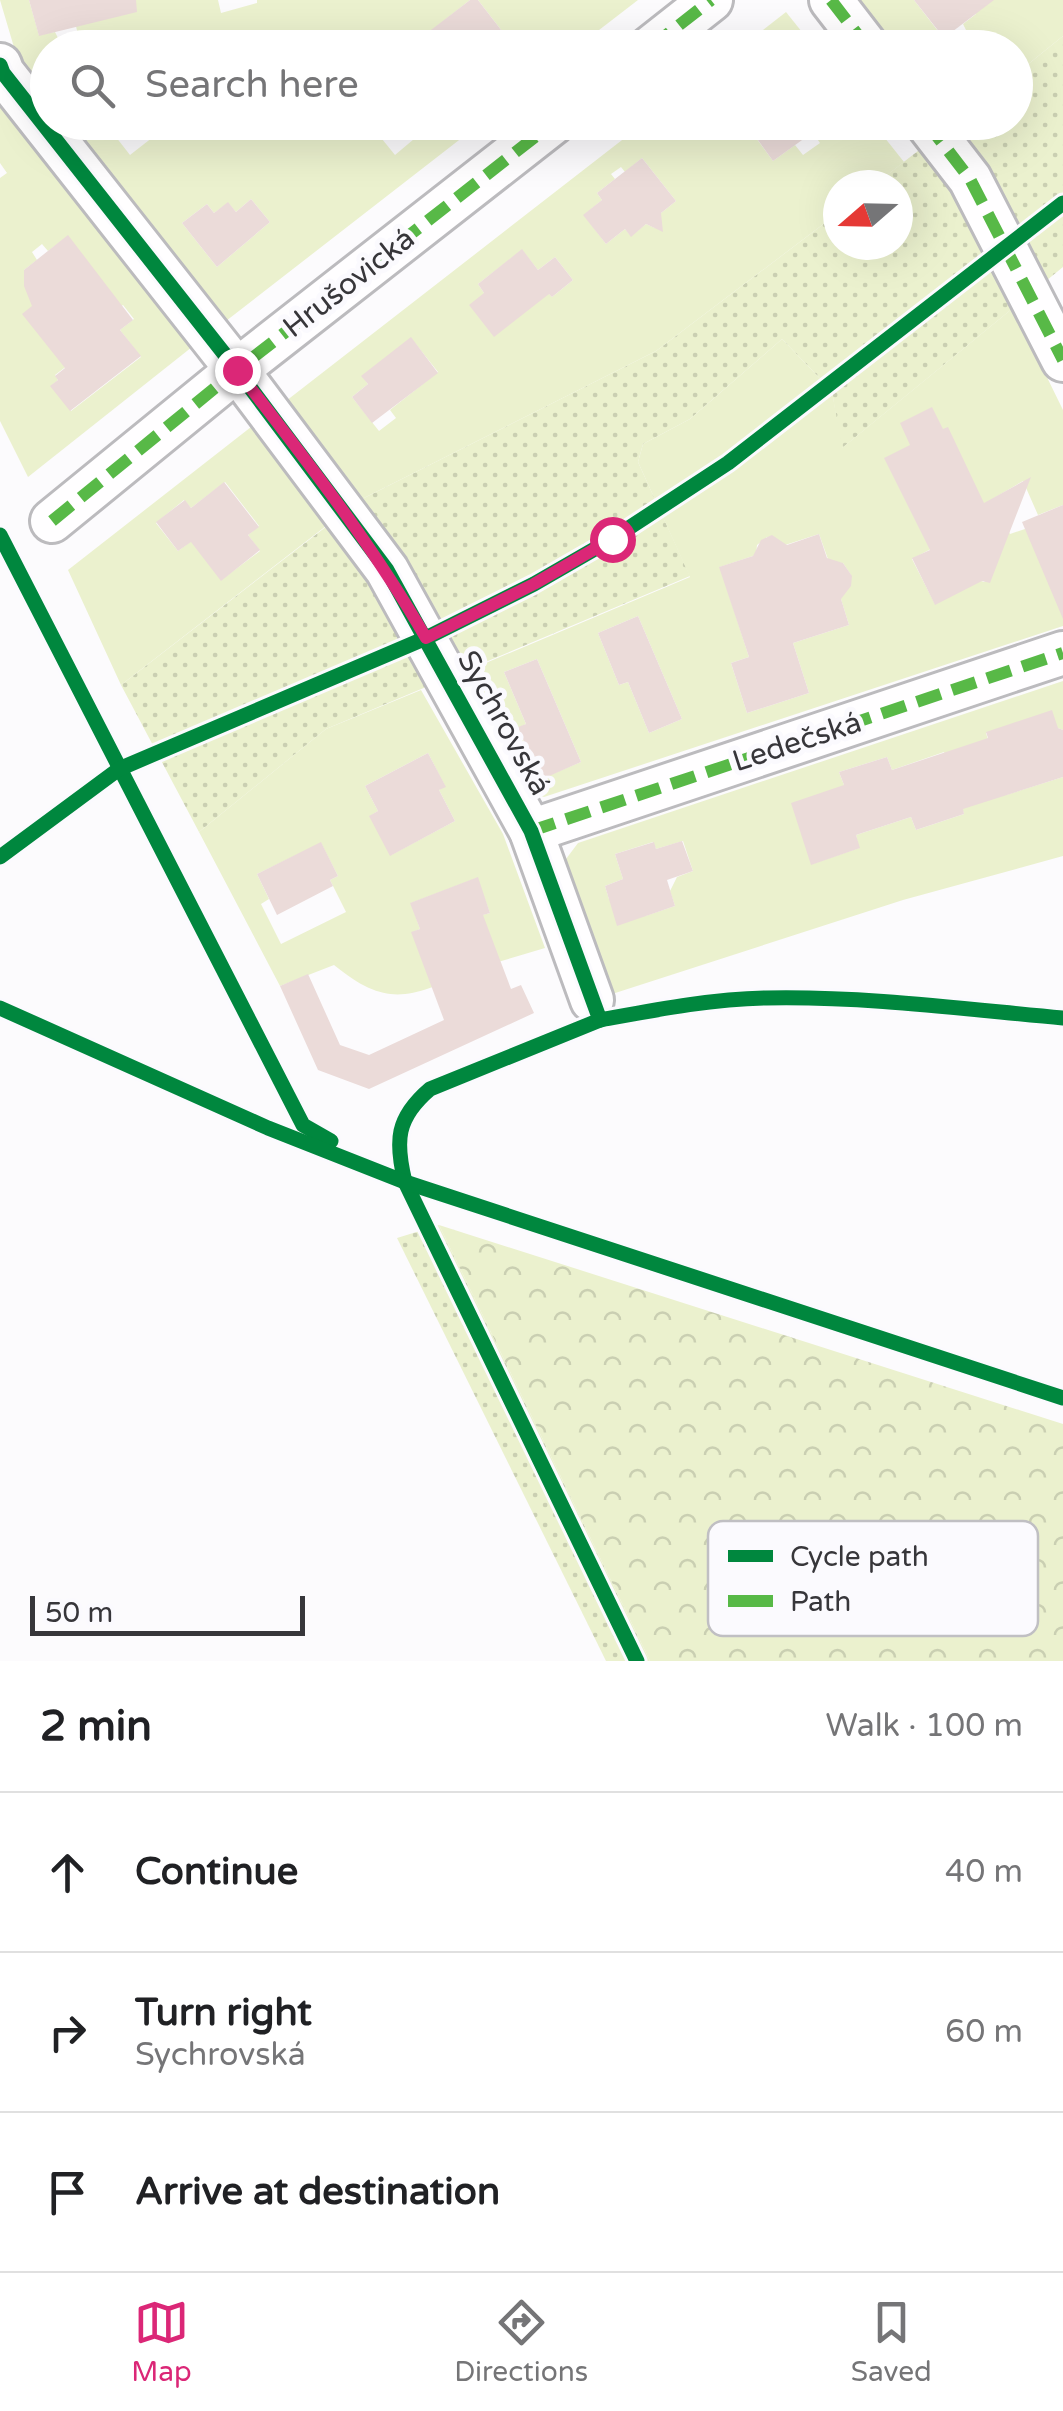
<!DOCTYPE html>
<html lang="en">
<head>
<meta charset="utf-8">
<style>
  body { margin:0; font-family:"Varela Round",sans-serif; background:#f2f2f2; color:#202124 }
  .compass { position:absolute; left:823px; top:170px; width:90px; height:90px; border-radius:50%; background:#fff; box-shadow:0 10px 40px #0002; rotate:250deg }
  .scale { position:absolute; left:30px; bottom:25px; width:275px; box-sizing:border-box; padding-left:10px; border:5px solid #37363a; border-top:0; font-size:28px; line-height:35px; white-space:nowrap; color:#37363a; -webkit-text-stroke:8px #fbfafe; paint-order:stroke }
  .stop { position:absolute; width:30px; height:30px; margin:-22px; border:8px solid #db2777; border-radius:50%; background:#fff }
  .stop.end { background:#db2777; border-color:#fff; box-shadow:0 2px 10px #0008 }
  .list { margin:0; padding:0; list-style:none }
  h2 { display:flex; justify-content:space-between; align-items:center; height:130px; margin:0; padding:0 40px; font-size:42px }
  h2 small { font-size:32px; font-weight:400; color:#757577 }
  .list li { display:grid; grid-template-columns:65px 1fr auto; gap:30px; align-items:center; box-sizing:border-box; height:160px; padding:0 40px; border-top:2px solid #e0e0e0 }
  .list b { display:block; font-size:38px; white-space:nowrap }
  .list p { margin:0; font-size:32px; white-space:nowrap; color:#757577 }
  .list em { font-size:32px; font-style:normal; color:#757577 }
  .icon { flex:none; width:55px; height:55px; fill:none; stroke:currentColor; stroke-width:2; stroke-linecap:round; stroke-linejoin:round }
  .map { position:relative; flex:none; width:1063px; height:1661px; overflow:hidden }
  .search { position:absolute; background:#fff; box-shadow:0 10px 40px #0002; left:30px; right:30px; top:30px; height:110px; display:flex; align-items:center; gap:25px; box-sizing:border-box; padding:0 35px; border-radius:55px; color:#757577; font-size:38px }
  .sheet { height:610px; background:#fff }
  nav { display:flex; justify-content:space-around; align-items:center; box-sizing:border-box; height:140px; border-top:2px solid #e0e0e0; background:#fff; font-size:28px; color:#757577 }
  nav a { display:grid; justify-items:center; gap:5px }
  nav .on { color:#db2777 }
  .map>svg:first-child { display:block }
</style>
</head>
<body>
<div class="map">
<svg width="1063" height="1661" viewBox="0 0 1063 1661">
  <defs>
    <pattern id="grass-dots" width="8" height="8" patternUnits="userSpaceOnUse" patternTransform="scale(2.5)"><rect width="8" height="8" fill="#ebf1ce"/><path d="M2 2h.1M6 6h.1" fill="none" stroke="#cacfb2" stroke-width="1.8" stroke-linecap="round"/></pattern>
    <pattern id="forest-crowns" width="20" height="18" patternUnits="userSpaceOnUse" patternTransform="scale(2.5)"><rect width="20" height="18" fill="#ebf1ce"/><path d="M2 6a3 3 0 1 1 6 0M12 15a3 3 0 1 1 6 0" fill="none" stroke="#cacfb2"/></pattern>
  </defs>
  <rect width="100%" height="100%" fill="#fcfbfd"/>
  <g fill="url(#grass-dots)">
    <polygon points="1063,36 1063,267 841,449 832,391 782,339 690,419 643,444 638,462 690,576 326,729 199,832 121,685 362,499 656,351 838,213 838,245 898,245 898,185 874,185 954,123 1016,122 1016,74"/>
    <polygon points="439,1225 650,1661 606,1661 397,1238"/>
  </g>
  <polygon fill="url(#forest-crowns)" points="439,1225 1063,1424 1063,1661 650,1661"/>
  <g fill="#ebf1ce" fill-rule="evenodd">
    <polygon points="0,0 29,0 39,35 55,32 59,40 78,35 76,26 86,0 218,0 221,13 257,3 257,0 470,0 432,30 445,47 48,48 47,95 16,54"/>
    <polygon points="478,0 638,0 577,47 515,48"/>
    <polygon points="854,0 914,0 948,44 966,30 963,24 976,14 967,0 1063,0 1063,36 1016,74 1016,48 884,47"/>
    <polygon points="786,12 814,47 741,47"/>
    <path d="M0,102L192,347L28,477L0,421V178L7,173L0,163ZM68,236L41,337L24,270L37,260L32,252L42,244L48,251ZM123,305L134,319L120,330L141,357L71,411L51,386L58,380L55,375L105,337L96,325Z"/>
    <path d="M69,123H105L130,155L162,130L157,123H369L395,155L433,123H481L226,321ZM251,199L270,222L217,267L182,223L207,204L214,213L228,203L236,212Z"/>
    <path d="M644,123H745L773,161L795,145L803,155L820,143L813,133L828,123H873L904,162L874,185H838V213L656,351L362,499L286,401ZM642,158L676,201L661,213L655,228L646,224L631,236L625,229L606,244L584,215L602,200L597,193L615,179L611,174L621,167L625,172ZM522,250L538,270L555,257L573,280L552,297L544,288L484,293L478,284ZM411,338L438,372L390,410L396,418L379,431L352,397L368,384L362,376Z"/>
    <path d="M1013,308L1063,410V505L1038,515L1023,481L994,498L1010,534L1025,529L1063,567V626L544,797L527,791L462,673L690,577L638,462L643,444L690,419L782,339L832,391L842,448ZM819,534L829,562L843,563L851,575L840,596L849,625L793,643L809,693L747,713L731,663L749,657L720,567L756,555L757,545L767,537L782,546ZM946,541L991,578L984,582L976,579L935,604L912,559ZM638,616L682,719L649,733L628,682L619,685L598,633ZM537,659L581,762L540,779L518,728L526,724L504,672Z"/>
    <path d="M251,427L326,526L121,685L68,570ZM225,482L259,526L248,535L260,551L221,580L206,530L178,551L156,523L184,500L191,508Z"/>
    <path d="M1063,681V730L1058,728L986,733L1006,795L1063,777V856L903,900L609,995L560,867L578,843ZM944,752L964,814L916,830L911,817L856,835L859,848L812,864L844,785L839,772L887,757L892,770ZM683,841L693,871L677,877L670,891L675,906L645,916L636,891L609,899L605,886L623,879L615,854L653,842L656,849Z"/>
    <path d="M421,690L503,834L545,948C520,956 494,962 470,972C410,997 388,1009 334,965L280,986L199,832L326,729ZM428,753L445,786L439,790L455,821L391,855L370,816L378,811L365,786ZM321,843L338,876L330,880L346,912L281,944L261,904L269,899L257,874ZM477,878L490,913L411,933L420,929L411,903Z"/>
  </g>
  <g fill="#ebdbd9">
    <polygon points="29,0 136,0 137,12 39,36"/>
    <polygon points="470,0 478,0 515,48 445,48 431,30"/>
    <polygon points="914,0 994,0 944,38"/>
    <polygon points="745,122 827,122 773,161"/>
    <polygon points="642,158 676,201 661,213 663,232 646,224 631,237 625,229 606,244 583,215 602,200 597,193"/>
    <polygon points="251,199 270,222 217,267 182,223 207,204 214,213 228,202 236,212"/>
    <polygon points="68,235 133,320 120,330 141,356 70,411 50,386 58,380 55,376 65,368 22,314 32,306 24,286 24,270"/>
    <polygon points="522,249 538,270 555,257 573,280 552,297 549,294 494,337 469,305 484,293 478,284"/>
    <polygon points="411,337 438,373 372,423 352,397 368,384 361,376"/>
    <polygon points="932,407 943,429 948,427 984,503 1031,477 990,583 982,581 935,605 912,558 930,550 884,458 910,445 900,423"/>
    <polygon points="224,482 259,527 248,535 260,550 221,581 191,542 178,551 156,522 185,500 191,508"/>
    <polygon points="1063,505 1063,619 1022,522"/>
    <polygon points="819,534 827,558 843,563 852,576 851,586 841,599 849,625 793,643 809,693 747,713 731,663 749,657 719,567 753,556 761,540 772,535 787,545"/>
    <polygon points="638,616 682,719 649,733 628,682 619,685 598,633"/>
    <polygon points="537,659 581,762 540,780 518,727 526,724 504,672"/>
    <polygon points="1052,710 1058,728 1063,730 1063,777 963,809 964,814 916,830 911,817 856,835 860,848 811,865 791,803 844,785 839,772 887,757 892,770 988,738 986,732"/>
    <polygon points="428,753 446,787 439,790 455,821 390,856 369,816 378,811 365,786"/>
    <polygon points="682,841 693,871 667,880 675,906 617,926 605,886 623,879 615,854 654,842 656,849"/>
    <polygon points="321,842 338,876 330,880 333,886 277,915 257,874"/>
    <polygon points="478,877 490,913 483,915 511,989 521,985 534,1013 369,1089 318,1070 280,986 308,974 340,1045 369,1055 444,1020 411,932 420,929 410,903"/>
  </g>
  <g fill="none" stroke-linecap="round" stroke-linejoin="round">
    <defs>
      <g id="minor">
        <polyline points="831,0 868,48"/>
        <polyline points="650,48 711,0"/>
        <polyline points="0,65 3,73 237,370 387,570 531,831 592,1000"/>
        <polyline points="926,122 970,179 1063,360"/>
        <polyline points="52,521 237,370 554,122"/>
        <polyline points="531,831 1063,653"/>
      </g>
    </defs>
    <use href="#minor" stroke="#bcbbbe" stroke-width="48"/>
    <use href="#minor" stroke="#fffeff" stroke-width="42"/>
    <g stroke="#58b947" stroke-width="12" stroke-dasharray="25 12" stroke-linecap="butt">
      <polyline points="831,0 868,48"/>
      <polyline points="650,48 711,0"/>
      <polyline points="926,122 970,179 1063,360"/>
      <polyline points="52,521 237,370 554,122"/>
      <polyline points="531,831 1063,653"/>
    </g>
    <defs>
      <g id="cycleway">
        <path d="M0,65L3,73L237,370L387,570L531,831L600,1020L430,1089C396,1118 395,1141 405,1182L637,1661"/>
        <polyline points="0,535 303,1125 331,1141"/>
        <polyline points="0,857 119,769 426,638 534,584 612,539 728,463 1063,203"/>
        <polyline points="0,1008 268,1128 405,1182 1063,1398"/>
        <path d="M600,1020C655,1010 711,999 766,998C865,996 964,1009 1063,1018"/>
      </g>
    </defs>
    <use href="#cycleway" stroke="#fbfafe" stroke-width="21"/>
    <use href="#cycleway" stroke="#00873e" stroke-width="15"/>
  </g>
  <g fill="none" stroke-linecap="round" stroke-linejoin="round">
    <path stroke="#db2777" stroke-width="12" d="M237,370C304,458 371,542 426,638L534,584L612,539"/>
  </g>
  <g text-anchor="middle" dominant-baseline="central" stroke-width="10" stroke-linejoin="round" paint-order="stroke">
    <g font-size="30" fill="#37363a" stroke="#fbfafe">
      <text transform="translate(349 283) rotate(-38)">Hrušovická</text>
      <text transform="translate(504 723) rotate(61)">Sychrovská</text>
      <text transform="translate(797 742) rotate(-18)">Ledečská</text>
    </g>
  </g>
  <rect x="708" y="1521" width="330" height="115" rx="15" fill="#fbfafe" stroke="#c0bfc3" stroke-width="2.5"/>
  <rect x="728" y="1550" width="45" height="12" fill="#00873e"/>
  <rect x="728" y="1595" width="45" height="12" fill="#58b947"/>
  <g font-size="28" fill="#37363a">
    <text x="790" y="1566">Cycle path</text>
    <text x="790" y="1611">Path</text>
  </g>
</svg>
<svg class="compass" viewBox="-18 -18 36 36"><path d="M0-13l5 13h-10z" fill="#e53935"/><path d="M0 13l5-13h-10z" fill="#757577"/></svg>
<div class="scale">50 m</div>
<div class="stop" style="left:612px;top:539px"></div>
<div class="stop end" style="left:237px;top:370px"></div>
<div class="search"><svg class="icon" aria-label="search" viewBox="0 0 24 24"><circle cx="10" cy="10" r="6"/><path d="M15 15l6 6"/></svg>Search here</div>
</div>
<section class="sheet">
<h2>2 min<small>Walk · 100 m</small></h2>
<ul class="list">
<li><svg class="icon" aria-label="ahead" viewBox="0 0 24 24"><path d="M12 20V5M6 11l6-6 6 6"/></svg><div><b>Continue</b></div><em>40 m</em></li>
<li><svg class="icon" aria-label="right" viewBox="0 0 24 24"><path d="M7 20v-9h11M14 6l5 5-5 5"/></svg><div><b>Turn right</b><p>Sychrovská</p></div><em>60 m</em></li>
<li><svg class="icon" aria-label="arrive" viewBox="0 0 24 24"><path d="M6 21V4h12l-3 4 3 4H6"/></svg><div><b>Arrive at destination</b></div></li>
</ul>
</section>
<nav>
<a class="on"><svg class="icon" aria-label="map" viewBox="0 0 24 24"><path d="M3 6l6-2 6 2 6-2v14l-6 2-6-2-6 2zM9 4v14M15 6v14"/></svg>Map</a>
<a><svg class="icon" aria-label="directions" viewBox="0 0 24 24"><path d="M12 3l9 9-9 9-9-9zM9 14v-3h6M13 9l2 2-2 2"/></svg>Directions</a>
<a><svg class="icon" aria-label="saved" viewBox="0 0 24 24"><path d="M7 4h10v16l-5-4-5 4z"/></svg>Saved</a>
</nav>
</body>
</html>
